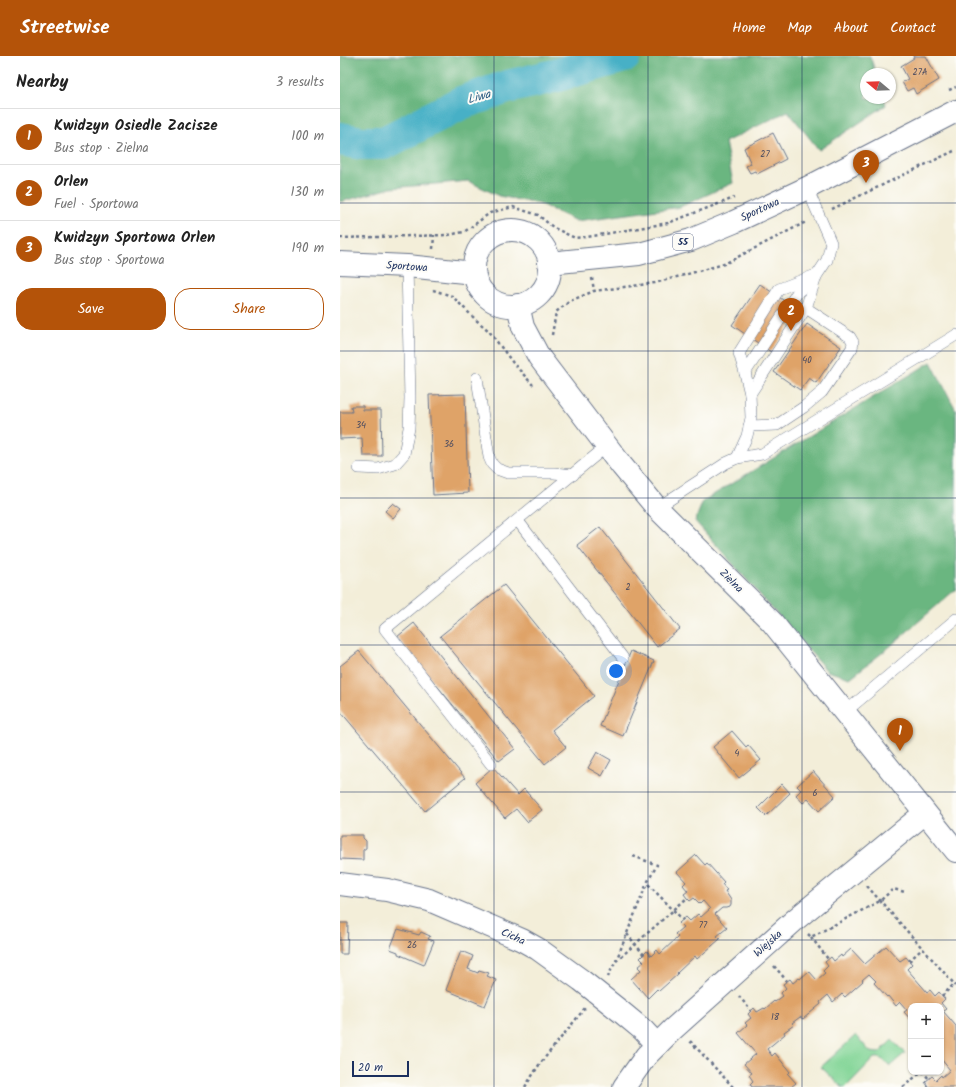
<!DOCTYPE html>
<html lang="en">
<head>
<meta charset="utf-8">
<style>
  body { margin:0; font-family:Kalam,sans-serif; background:#f6f6f6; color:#222 }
  .controls { position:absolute; right:12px; bottom:12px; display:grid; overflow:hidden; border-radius:8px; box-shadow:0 1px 3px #0004 }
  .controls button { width:36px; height:36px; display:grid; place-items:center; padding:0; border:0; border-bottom:1px solid #e0e0e0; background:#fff; color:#222; font:20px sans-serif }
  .compass { position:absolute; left:520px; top:12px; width:36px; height:36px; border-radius:50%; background:#fff; box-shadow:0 1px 3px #0004; rotate:289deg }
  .scale { position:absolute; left:12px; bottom:10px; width:57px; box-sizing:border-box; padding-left:4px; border:2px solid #1b2f5e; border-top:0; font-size:11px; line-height:14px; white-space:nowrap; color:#1b2f5e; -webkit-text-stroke:3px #fdfcf7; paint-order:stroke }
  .you { position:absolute; left:276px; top:615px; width:14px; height:14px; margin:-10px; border:3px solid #fff; border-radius:50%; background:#1a73e8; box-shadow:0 0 0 6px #1a73e833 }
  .badge { display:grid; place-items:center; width:26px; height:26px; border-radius:50%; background:#b45309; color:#fff; font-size:13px; font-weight:700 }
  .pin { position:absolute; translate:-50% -33px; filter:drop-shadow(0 1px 2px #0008) }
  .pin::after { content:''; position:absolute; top:21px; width:14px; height:12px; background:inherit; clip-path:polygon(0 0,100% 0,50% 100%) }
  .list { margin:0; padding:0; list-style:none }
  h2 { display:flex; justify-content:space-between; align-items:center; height:52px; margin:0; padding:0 16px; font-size:17px }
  h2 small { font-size:13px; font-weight:400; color:#767676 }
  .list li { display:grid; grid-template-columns:26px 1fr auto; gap:12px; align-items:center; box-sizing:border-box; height:56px; padding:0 16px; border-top:1px solid #e0e0e0 }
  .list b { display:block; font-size:15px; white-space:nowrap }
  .list p { margin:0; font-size:13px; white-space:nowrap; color:#767676 }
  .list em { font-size:13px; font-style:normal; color:#767676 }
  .actions { display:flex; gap:8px; padding:12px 16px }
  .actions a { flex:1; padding:9px 0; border:1px solid #b45309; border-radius:16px; text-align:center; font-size:14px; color:#b45309 }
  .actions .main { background:#b45309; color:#fff }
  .map { position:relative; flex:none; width:616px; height:1031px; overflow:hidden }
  header { display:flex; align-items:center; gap:24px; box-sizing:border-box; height:56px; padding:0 20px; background:#b45309; color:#fff }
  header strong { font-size:19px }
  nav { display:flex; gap:22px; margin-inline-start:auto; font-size:14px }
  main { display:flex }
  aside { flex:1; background:#fff }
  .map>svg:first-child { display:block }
</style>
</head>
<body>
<header>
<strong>Streetwise</strong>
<nav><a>Home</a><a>Map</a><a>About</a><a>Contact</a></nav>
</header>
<main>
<aside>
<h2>Nearby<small>3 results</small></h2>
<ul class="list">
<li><span class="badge">1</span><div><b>Kwidzyn Osiedle Zacisze</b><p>Bus stop · Zielna</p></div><em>100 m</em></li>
<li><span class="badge">2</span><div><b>Orlen</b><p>Fuel · Sportowa</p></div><em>130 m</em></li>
<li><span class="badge">3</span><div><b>Kwidzyn Sportowa Orlen</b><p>Bus stop · Sportowa</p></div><em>190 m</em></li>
</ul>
<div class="actions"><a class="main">Save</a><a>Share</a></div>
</aside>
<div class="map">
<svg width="616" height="1031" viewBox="0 0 616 1031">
  <rect width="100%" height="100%" fill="#fdfcf7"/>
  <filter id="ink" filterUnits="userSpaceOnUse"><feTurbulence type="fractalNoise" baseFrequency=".025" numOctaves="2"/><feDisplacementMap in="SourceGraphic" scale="8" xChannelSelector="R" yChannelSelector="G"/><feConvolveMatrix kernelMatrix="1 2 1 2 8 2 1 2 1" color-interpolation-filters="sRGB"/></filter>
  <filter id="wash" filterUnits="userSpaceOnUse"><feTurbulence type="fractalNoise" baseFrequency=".012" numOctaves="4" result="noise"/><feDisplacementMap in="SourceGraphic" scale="16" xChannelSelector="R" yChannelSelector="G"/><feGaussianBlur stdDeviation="0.9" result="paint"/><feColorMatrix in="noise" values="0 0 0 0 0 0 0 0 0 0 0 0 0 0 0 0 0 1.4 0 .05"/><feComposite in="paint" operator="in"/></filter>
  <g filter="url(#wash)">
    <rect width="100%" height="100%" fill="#f3eed9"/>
    <path fill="#83d597" stroke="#4f827a" d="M516,979L530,996L539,997L552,984L565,997L550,1010C545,1005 541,1001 534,1002L506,1031H502L481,1011Z"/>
    <g fill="#6ab680" stroke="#42726f">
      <polygon points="0,0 530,0 536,18 526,18 526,42 544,42 546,49 479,94 448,55 385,86 393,127 340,151 236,165 200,148 159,140 128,125 51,132 0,146"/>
      <polygon points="591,306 616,354 616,533 547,593 510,622 487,615 355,465 363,445"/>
    </g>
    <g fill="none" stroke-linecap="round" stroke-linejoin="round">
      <polyline stroke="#47b0c6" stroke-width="34" points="0,83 22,87 44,87 121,47 167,31 214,20 284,0"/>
    </g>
    <g id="blocks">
      <g fill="#dfa368">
        <polygon points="573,0 586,0 599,24 576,38 573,32 567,35 562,26 568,23 561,10 574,2"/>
        <polygon points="433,77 446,103 417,118 415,115 410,117 406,110 411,108 404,92"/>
        <polygon points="420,228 459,255 431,296 392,269"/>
        <polygon points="467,268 501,291 476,327 469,322 460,334 434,316"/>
        <polygon points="125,338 128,437 93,439 89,339"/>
        <polygon points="11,350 23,350 23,354 41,354 42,400 23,400 22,382 0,383 0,356 12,356"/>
        <polygon points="53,447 61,453 53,462 45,455"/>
        <polygon points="260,471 340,573 317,591 237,489"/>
        <polygon points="164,529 254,640 212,674 226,691 205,708 100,580"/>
        <polygon points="74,567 175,693 159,705 57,581"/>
        <polygon points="19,595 125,722 85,755 0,655 0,610"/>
        <polygon points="291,595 314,605 283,680 260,670"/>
        <polygon points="392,675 406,691 408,689 421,704 399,722 373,691"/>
        <polygon points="257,696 271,704 262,720 248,712"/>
        <polygon points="153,711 178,739 184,733 202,754 187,766 176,753 165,762 135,727"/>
        <polygon points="473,715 495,740 479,755 468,743 463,747 456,739 461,734 457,730"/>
        <polygon points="442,728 450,737 426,760 418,752"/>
        <polygon points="0,779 23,779 23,782 26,785 26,792 23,794 23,804 0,803"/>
        <polygon points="356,799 365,809 367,807 384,826 382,828 387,834 385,835 391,844 391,849 390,851 387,852 382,852 375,858 387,872 377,880 380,883 357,903 355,900 337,917 338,918 319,935 317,933 308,942 291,923 301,914 298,911 304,906 300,902 307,895 311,900 317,894 320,898 338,881 335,878 343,871 339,867 346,861 350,865 358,858 361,861 370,853 363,845 360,848 354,842 350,845 347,842 344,838 348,835 343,829 346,826 337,816"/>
        <polygon points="0,867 8,867 7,898 0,898"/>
        <polygon points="58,873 79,879 81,876 90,880 88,883 94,885 84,909 58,898 58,896 50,893"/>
        <polygon points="546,890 560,905 566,901 572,908 567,913 587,936 590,934 595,940 599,936 605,943 601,947 606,953 603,955 616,970 616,1031 587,1031 588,1030 585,1026 592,1020 596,1024 601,1019 602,1021 610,1014 601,1003 601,950 571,950 571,964 564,956 567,954 560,946 556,950 548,940 547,941 534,927 536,925 529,918 522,924 523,925 505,941 502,938 493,946 488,939 480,946 481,948 463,963 460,961 452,967 454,969 444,976 445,978 427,993 432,1000 435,997 450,1016 448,1018 456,1027 451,1031 412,1031 410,1028 413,1025 409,1019 412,1017 404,1008 416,998 398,977 407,969 405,967 411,962 408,958 414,952 417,956 424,952 425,953 434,945 435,946 443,940 441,937 446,932 443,928 450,923 453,927 459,922 460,923 469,915 477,924 485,917 483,915 488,910 485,906 491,901 494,905 501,899 502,901 511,893 525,908"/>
        <polygon points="121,895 133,900 128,913 138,917 139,914 149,917 147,920 156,924 145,950 106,934"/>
      </g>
    </g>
  </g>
  <g filter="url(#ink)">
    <use href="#blocks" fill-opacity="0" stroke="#677289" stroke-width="1"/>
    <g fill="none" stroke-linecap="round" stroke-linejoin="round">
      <defs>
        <g id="service">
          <polyline points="405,317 399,297 439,233 473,220"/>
          <polyline points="137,322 149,401 152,408 157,413 168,417 214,417 233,419"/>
          <polyline points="410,338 466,252 476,221"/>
          <polyline points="409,370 437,369 464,351 482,336 512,292 513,286 510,281 466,252"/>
          <polyline points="397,402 422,398 616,279"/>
          <polyline points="19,412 38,413 55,408 64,398 69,372 70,342 67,210"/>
          <polyline points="317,452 386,407 397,402 407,380 411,362 410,338 405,317 457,237 477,219 487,204 491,187 467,132"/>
          <polyline points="178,465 283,602"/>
          <polyline points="504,657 616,563"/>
          <polyline points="151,708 45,573 267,390"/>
        </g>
        <g id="minor">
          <polyline points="178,249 183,271 199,301 282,410 317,452 432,566 616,795"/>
          <polyline points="0,828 47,834 89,844 182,884 198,893 241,924 280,955 303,974 317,989"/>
          <polyline points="284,1031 306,1000 332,974 456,863 585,757"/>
        </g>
        <g id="primary">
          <circle cx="172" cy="212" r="38"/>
          <polyline points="0,207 67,210 134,217"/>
          <polyline points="209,207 299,198 351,184 394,166 467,132 616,55"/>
        </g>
      </defs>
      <use href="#service" stroke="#677289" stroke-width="12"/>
      <use href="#minor" stroke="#677289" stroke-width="24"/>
      <use href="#primary" stroke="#677289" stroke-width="24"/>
      <g stroke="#677289" stroke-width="2.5" stroke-dasharray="3 3" stroke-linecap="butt">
        <polyline points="609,34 616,31"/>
        <polyline points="492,153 616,94"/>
        <polyline points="0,182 108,179 124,176 150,157 173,151 198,159 214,172 235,182 247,181 328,167 394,142"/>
        <polyline points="93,193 94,179"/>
        <polyline points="252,222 254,235"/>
        <polyline points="93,234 112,240 135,263 149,275 173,307 193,329"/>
        <polyline points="212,279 216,256 230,245 254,235 315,227 384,208 466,166"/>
        <polyline points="293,800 317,809 307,827 343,864"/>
        <polyline points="527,830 616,930"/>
        <polyline points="287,878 304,899"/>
        <polyline points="468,878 471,881 540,845 553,833 565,836"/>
        <polyline points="471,881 488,903"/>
        <polyline points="276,905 307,827"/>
        <polyline points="569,905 582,893"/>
        <polyline points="434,910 447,925"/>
        <polyline points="268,921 275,906 347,842"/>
        <polyline points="399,940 411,955"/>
        <polyline points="602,940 614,928"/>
        <polyline points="350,985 393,1031"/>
        <polyline points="185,1031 199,1009 245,952"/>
        <polyline points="563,1031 580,1017 583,1016 589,1023"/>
      </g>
      <use href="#service" stroke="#fff" stroke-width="11"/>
      <use href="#minor" stroke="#fff" stroke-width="22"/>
      <use href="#primary" stroke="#fff" stroke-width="22"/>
    </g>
  </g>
  <path fill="none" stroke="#1b2f5e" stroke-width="1" stroke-opacity="0.55" d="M154,0V1031M308,0V1031M462,0V1031M0,147H616M0,295H616M0,442H616M0,589H616M0,736H616M0,884H616"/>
  <g text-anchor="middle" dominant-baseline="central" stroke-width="4" stroke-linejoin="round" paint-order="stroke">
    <g font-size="9" fill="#4c4c60">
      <text x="580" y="16">27A</text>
      <text x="425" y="98">27</text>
      <text x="467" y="304">40</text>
      <text x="21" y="369">34</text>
      <text x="109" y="388">36</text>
      <text x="288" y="531">2</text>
      <text x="397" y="697">4</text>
      <text x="475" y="737">6</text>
      <text x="363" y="869">77</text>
      <text x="72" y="889">26</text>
      <text x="435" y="961">18</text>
    </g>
    <rect fill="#fdfcf7" stroke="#5f6c8c" stroke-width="1" x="333" y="178" width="20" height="16" rx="3"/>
    <g font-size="10" font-weight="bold" fill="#1b2f5e">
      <text x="343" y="186">55</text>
    </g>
    <g font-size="11" fill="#1b2f5e" stroke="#fdfcf7">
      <text transform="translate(420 154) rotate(-25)">Sportowa</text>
      <text transform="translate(67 211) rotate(4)">Sportowa</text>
      <text transform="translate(391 525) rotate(45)">Zielna</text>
      <text transform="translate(173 881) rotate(25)">Cicha</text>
      <text transform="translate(428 888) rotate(-42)">Wiejska</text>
    </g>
    <g font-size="12" font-style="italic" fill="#2a5c82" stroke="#fdfcf7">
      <text transform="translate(139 41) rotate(-16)">Liwa</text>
    </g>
  </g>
</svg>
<div class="controls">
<button>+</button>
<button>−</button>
</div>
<svg class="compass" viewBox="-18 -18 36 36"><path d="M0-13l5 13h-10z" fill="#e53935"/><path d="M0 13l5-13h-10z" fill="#767676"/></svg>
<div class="scale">20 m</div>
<div class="you"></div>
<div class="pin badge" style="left:560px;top:695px">1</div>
<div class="pin badge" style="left:451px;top:275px">2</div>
<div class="pin badge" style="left:526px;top:127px">3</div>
</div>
</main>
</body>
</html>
